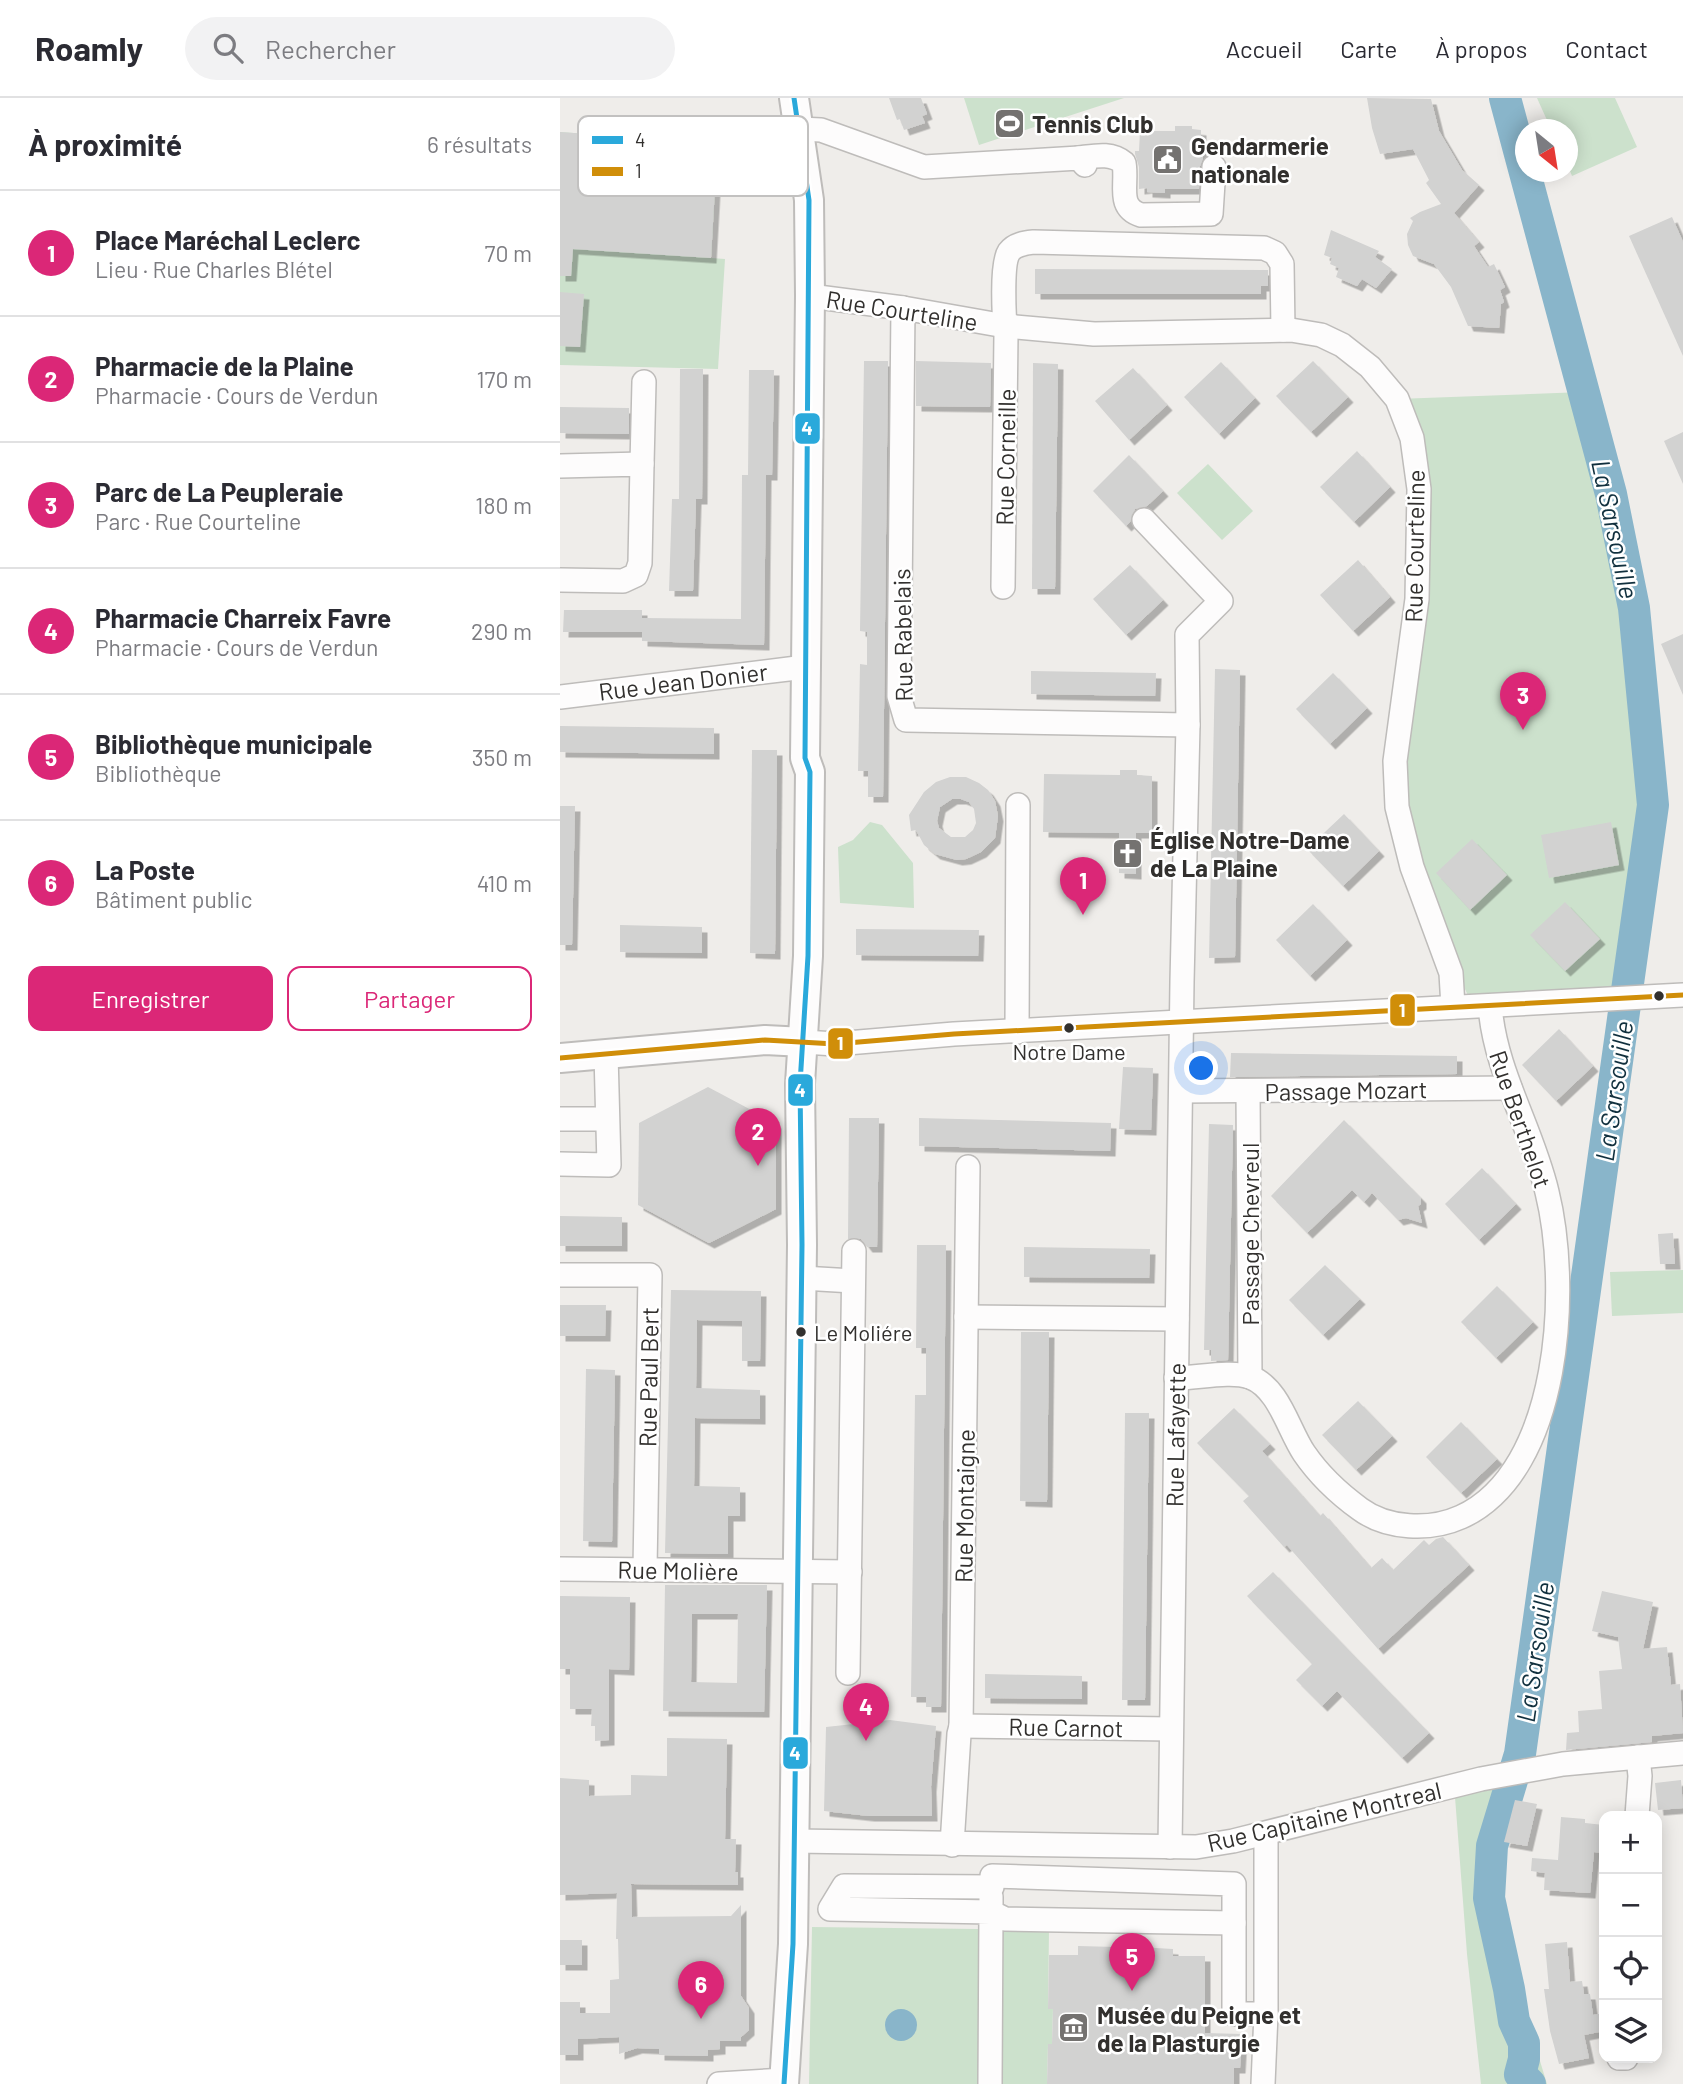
<!DOCTYPE html>
<html lang="fr">
<head>
<meta charset="utf-8">
<style>
  body { margin:0; font-family:Barlow,sans-serif; background:#f2f2f3; color:#2b2b33 }
  .controls { position:absolute; right:21px; bottom:21px; display:grid; overflow:hidden; border-radius:14px; box-shadow:0 4px 18px #0003 }
  .controls button { width:63px; height:63px; display:grid; place-items:center; padding:0; border:0; border-bottom:2px solid #e1e1e2; background:#fff; color:#2b2b33; font:35px sans-serif }
  .compass { position:absolute; left:955px; top:21px; width:63px; height:63px; border-radius:50%; background:#fff; box-shadow:0 4px 18px #0003; rotate:150deg }
  .you { position:absolute; left:642px; top:971px; width:24px; height:24px; margin:-18px; border:5px solid #fff; border-radius:50%; background:#1a73e8; box-shadow:0 0 0 10px #1a73e833 }
  .badge { display:grid; place-items:center; width:46px; height:46px; border-radius:50%; background:#db2777; color:#fff; font-size:23px; font-weight:700 }
  .pin { position:absolute; translate:-50% -58px; filter:drop-shadow(0 2px 4px #0008) }
  .pin::after { content:''; position:absolute; top:37px; width:24px; height:21px; background:inherit; clip-path:polygon(0 0,100% 0,50% 100%) }
  .list { margin:0; padding:0; list-style:none }
  h2 { display:flex; justify-content:space-between; align-items:center; height:91px; margin:0; padding:0 28px; font-size:30px }
  h2 small { font-size:23px; font-weight:400; color:#7c7c81 }
  .list li { display:grid; grid-template-columns:46px 1fr auto; gap:21px; align-items:center; box-sizing:border-box; height:126px; padding:0 28px; border-top:2px solid #e1e1e2 }
  .list b { display:block; font-size:26px; white-space:nowrap }
  .list p { margin:0; font-size:23px; white-space:nowrap; color:#7c7c81 }
  .list em { font-size:23px; font-style:normal; color:#7c7c81 }
  .actions { display:flex; gap:14px; padding:21px 28px }
  .actions a { flex:1; padding:16px 0; border:2px solid #db2777; border-radius:14px; text-align:center; font-size:24px; color:#db2777 }
  .actions .main { background:#db2777; color:#fff }
  .icon { flex:none; width:38px; height:38px; fill:none; stroke:currentColor; stroke-width:2; stroke-linecap:round; stroke-linejoin:round }
  .map { position:relative; flex:none; width:1123px; height:1986px; overflow:hidden }
  header { display:flex; align-items:center; gap:42px; box-sizing:border-box; height:98px; padding:0 35px; background:#fff; border-bottom:2px solid #e1e1e2 }
  header strong { font-size:33px }
  nav { display:flex; gap:38px; margin-inline-start:auto; font-size:24px }
  .search { width:490px; height:63px; background:#f2f2f3; display:flex; align-items:center; gap:18px; box-sizing:border-box; padding:0 24px; border-radius:38px; color:#7c7c81; font-size:26px }
  main { display:flex }
  aside { flex:1; background:#fff }
  .map>svg:first-child { display:block }
</style>
</head>
<body>
<header>
<strong>Roamly</strong>
<div class="search"><svg class="icon" aria-label="search" viewBox="0 0 24 24"><circle cx="10" cy="10" r="6"/><path d="M15 15l6 6"/></svg>Rechercher</div>
<nav><a>Accueil</a><a>Carte</a><a>À propos</a><a>Contact</a></nav>
</header>
<main>
<aside>
<h2>À proximité<small>6 résultats</small></h2>
<ul class="list">
<li><span class="badge">1</span><div><b>Place Maréchal Leclerc</b><p>Lieu · Rue Charles Blétel</p></div><em>70 m</em></li>
<li><span class="badge">2</span><div><b>Pharmacie de la Plaine</b><p>Pharmacie · Cours de Verdun</p></div><em>170 m</em></li>
<li><span class="badge">3</span><div><b>Parc de La Peupleraie</b><p>Parc · Rue Courteline</p></div><em>180 m</em></li>
<li><span class="badge">4</span><div><b>Pharmacie Charreix Favre</b><p>Pharmacie · Cours de Verdun</p></div><em>290 m</em></li>
<li><span class="badge">5</span><div><b>Bibliothèque municipale</b><p>Bibliothèque</p></div><em>350 m</em></li>
<li><span class="badge">6</span><div><b>La Poste</b><p>Bâtiment public</p></div><em>410 m</em></li>
</ul>
<div class="actions"><a class="main">Enregistrer</a><a>Partager</a></div>
</aside>
<div class="map">
<svg width="1123" height="1986" viewBox="0 0 1123 1986">
  <defs>
    <filter id="shadow"><feDropShadow dx="5.5" dy="5.5" stdDeviation="0" flood-color="#0004"/></filter>
  </defs>
  <rect width="100%" height="100%" fill="#efedea"/>
  <g fill="#cce1cc">
    <polygon points="404,0 564,0 419,47"/>
    <polygon points="977,0 1055,0 1077,49 1012,78 1008,68 1007,32 991,31"/>
    <polygon points="0,34 70,39 70,50 157,55 151,160 165,161 158,271 0,267"/>
    <polygon points="1023,294 1051,396 1074,510 1093,707 1081,795 1050,901 913,908 877,832 837,709 859,391 837,301"/>
    <polygon points="648,366 693,413 662,442 617,395"/>
    <polygon points="310,724 322,727 353,765 354,810 280,805 278,749 293,742"/>
    <polygon points="1123,1172 1123,1215 1052,1218 1050,1174"/>
    <polygon points="947,1686 931,1747 938,1825 987,1986 921,1986 907,1856 895,1699"/>
    <polygon points="252,1829 489,1832 488,1910 493,1911 492,1946 488,1947 487,1986 249,1986"/>
  </g>
  <circle fill="#89b5ca" cx="341" cy="1927" r="16"/>
  <g fill="none" stroke-linecap="round" stroke-linejoin="round">
    <polyline stroke="#89b5ca" stroke-width="32" points="945,0 1051,396 1074,510 1093,707 960,1656 932,1748 929,1800 949,1891 954,1923 964,1945 964,1961 960,1976 970,1986"/>
  </g>
  <g fill="#d2d2d1" fill-rule="evenodd" filter="url(#shadow)">
    <polygon points="329,0 361,0 367,16 362,18 365,25 344,32 340,21 337,22"/>
    <polygon points="807,0 871,1 879,33 902,72 919,87 894,115 919,144 914,148 928,169 934,166 945,189 940,192 944,204 941,206 939,230 908,228 891,189 874,166 853,158 848,147 847,136 853,123 850,120 860,114 881,106 866,85 869,82 853,51 820,56 812,30"/>
    <polygon points="615,28 632,28 632,31 641,32 641,53 643,53 643,60 640,68 639,91 605,91 605,95 587,94 587,90 579,91 579,69 575,56 575,53 579,53 580,33 615,33"/>
    <polygon points="0,34 70,39 70,50 157,55 151,160 13,151 11,178 0,178"/>
    <polygon points="1112,119 1123,144 1123,258 1069,138"/>
    <polygon points="771,132 819,153 815,159 832,171 816,190 802,181 797,188 776,179 779,170 770,166 772,160 764,157"/>
    <polygon points="475,171 708,172 708,188 701,188 701,196 475,196"/>
    <polygon points="0,194 24,196 20,249 0,248"/>
    <polygon points="304,263 328,263 323,699 308,699 308,673 298,673 300,566 307,567 307,534 300,533"/>
    <polygon points="356,263 431,265 430,309 356,308"/>
    <polygon points="753,263 788,299 751,334 716,298"/>
    <polygon points="661,264 695,300 659,336 624,299"/>
    <polygon points="473,265 498,266 495,491 472,491"/>
    <polygon points="573,270 607,307 569,342 535,303"/>
    <polygon points="120,271 143,271 142,401 136,401 133,493 109,493 112,401 119,401"/>
    <polygon points="189,272 214,272 212,377 206,377 204,547 82,543 82,534 3,534 4,512 82,512 82,520 181,521 182,377 188,377"/>
    <polygon points="0,309 69,310 69,336 0,335"/>
    <polygon points="1123,334 1123,386 1104,343"/>
    <polygon points="797,353 830,389 794,424 760,389"/>
    <polygon points="569,357 603,393 587,408 575,411 570,424 566,428 533,393"/>
    <polygon points="798,462 830,499 793,533 760,497"/>
    <polygon points="570,467 603,502 566,537 533,501"/>
    <polygon points="1123,536 1123,597 1101,546"/>
    <polygon points="655,571 680,572 675,859 649,860"/>
    <polygon points="471,573 596,575 595,598 471,596"/>
    <polygon points="773,575 807,610 770,646 736,611"/>
    <polygon points="0,628 154,630 154,656 0,654"/>
    <polygon points="192,652 217,652 215,856 190,855"/>
    <polygon points="560,672 577,672 577,677 592,678 592,735 576,735 576,776 559,775 559,735 483,734 484,676 560,677"/>
    <path d="M390,679H406L419,685L428,692L435,703L438,718L435,740L421,754L406,761L397,762L375,756L364,747L356,732L351,733L349,717L364,694L376,684ZM392,701H401L409,704L414,711L416,725L413,732L405,739H391L379,730L377,723L380,709Z"/>
    <polygon points="0,708 15,708 12,847 0,847"/>
    <polygon points="784,716 819,753 783,788 747,751"/>
    <polygon points="1051,724 1059,767 989,780 981,737"/>
    <polygon points="912,741 947,777 910,812 876,775"/>
    <polygon points="1005,804 1040,841 1005,873 970,837"/>
    <polygon points="753,806 787,842 750,878 716,842"/>
    <polygon points="60,827 142,829 142,855 60,854"/>
    <polygon points="296,831 419,832 418,858 296,857"/>
    <polygon points="999,931 1033,968 996,1003 962,967"/>
    <polygon points="671,955 897,958 897,976 670,979"/>
    <polygon points="563,969 593,970 591,1032 559,1031"/>
    <polygon points="148,989 216,1025 216,1111 149,1145 78,1107 79,1025"/>
    <polygon points="289,1020 319,1020 317,1149 307,1149 301,1141 288,1141"/>
    <polygon points="359,1020 551,1025 550,1053 359,1048"/>
    <polygon points="784,1022 861,1100 861,1106 858,1108 862,1125 846,1120 838,1122 812,1095 804,1104 792,1092 747,1135 711,1098"/>
    <polygon points="649,1026 673,1027 668,1262 651,1263 651,1252 644,1252"/>
    <polygon points="922,1070 956,1106 919,1142 885,1106"/>
    <polygon points="0,1118 62,1119 62,1148 0,1148"/>
    <polygon points="1113,1135 1115,1166 1100,1166 1098,1136"/>
    <polygon points="357,1147 386,1147 381,1609 366,1609 366,1599 351,1599 355,1297 366,1297 366,1250 356,1250"/>
    <polygon points="464,1149 590,1151 589,1180 464,1179"/>
    <polygon points="765,1167 800,1201 763,1237 729,1202"/>
    <polygon points="937,1188 973,1224 936,1260 901,1224"/>
    <polygon points="111,1192 201,1193 200,1263 182,1263 182,1223 137,1222 136,1290 200,1292 200,1321 135,1320 134,1388 180,1389 180,1418 168,1418 168,1456 105,1455"/>
    <polygon points="0,1207 46,1207 45,1238 0,1238"/>
    <polygon points="461,1234 489,1234 487,1404 460,1403"/>
    <polygon points="26,1271 55,1272 52,1444 23,1443"/>
    <polygon points="798,1303 832,1338 796,1372 762,1337"/>
    <polygon points="674,1310 710,1346 702,1353 760,1418 763,1415 811,1470 822,1460 833,1472 864,1442 869,1447 876,1441 883,1439 909,1467 818,1551 727,1447 724,1449 683,1403 689,1398 637,1345"/>
    <polygon points="565,1315 589,1315 585,1602 562,1602"/>
    <polygon points="901,1324 937,1361 901,1395 866,1359"/>
    <polygon points="713,1474 869,1635 842,1660 777,1593 762,1608 736,1582 752,1566 687,1498"/>
    <path d="M105,1487H207L204,1614L103,1613ZM132,1516H178L177,1585L131,1584Z"/>
    <polygon points="1042,1493 1093,1504 1083,1551 1107,1549 1111,1587 1120,1586 1123,1635 1092,1638 1092,1644 1006,1652 1007,1635 1019,1634 1018,1613 1042,1611 1039,1573 1062,1571 1058,1539 1032,1533"/>
    <polygon points="0,1498 70,1499 69,1572 49,1571 49,1642 35,1643 35,1628 31,1628 32,1611 10,1611 10,1571 0,1571"/>
    <polygon points="425,1576 522,1578 522,1601 425,1600"/>
    <polygon points="330,1622 376,1628 371,1689 372,1718 309,1718 264,1713 266,1629"/>
    <polygon points="107,1640 167,1641 165,1741 176,1741 175,1774 178,1774 178,1787 71,1786 72,1819 171,1818 181,1807 181,1898 189,1910 189,1932 181,1939 181,1943 160,1943 160,1951 148,1952 148,1958 99,1957 99,1951 77,1950 59,1956 59,1939 18,1941 18,1957 0,1957 0,1904 20,1904 20,1915 50,1915 50,1882 59,1881 58,1841 56,1841 57,1795 0,1797 0,1680 29,1682 29,1698 71,1697 71,1677 107,1678"/>
    <polygon points="1121,1682 1123,1710 1098,1712 1095,1685"/>
    <polygon points="955,1702 977,1706 967,1748 944,1744"/>
    <polygon points="1001,1719 1025,1721 1025,1725 1044,1727 1044,1755 1034,1754 1030,1795 984,1792 985,1775 971,1773 972,1760 998,1762"/>
    <rect x="0" y="1842" width="22" height="25"/>
    <polygon points="1007,1844 1010,1884 1022,1883 1024,1896 1030,1896 1033,1917 1044,1915 1044,1933 1024,1937 1029,1960 999,1966 990,1933 984,1891 989,1891 985,1846"/>
    <polygon points="518,1848 596,1850 613,1851 613,1858 645,1858 645,1935 682,1936 680,1970 674,1970 674,1986 487,1986 488,1946 492,1946 493,1911 488,1911 489,1857 518,1857"/>
  </g>
  <g fill="none" stroke-linecap="round" stroke-linejoin="round">
    <defs>
      <g id="minor">
        <polyline points="240,31 261,32 364,69 519,60 525,67"/>
        <path d="M519,60C535,58 551,54 564,65C568,86 556,109 581,117L651,116L654,69"/>
        <polyline points="250,198 343,210 445,228 534,236 731,232 761,237 782,247 810,269 837,301 852,340 859,391 857,501 835,663 837,709 852,769 891,875 893,909"/>
        <polyline points="343,210 339,598 346,622 628,627"/>
        <polyline points="82,366 84,284"/>
        <polyline points="0,368 82,366 80,465 76,477 63,483 0,482"/>
        <polyline points="584,422 661,503 627,537 628,627 622,884 610,1749"/>
        <path d="M443,489L446,236C444,221 441,166 449,154C455,146 465,145 474,144L704,150L715,155L722,166L723,232"/>
        <polyline points="0,599 245,569"/>
        <polyline points="457,934 458,707"/>
        <polyline points="244,944 275,946 394,936 1123,897"/>
        <polyline points="622,993 950,990"/>
        <polyline points="688,993 690,1279"/>
        <polyline points="0,1021 47,1021"/>
        <polyline points="0,1066 49,1067 46,956"/>
        <polyline points="0,1177 90,1177 85,1471"/>
        <polyline points="242,1180 293,1183"/>
        <polyline points="406,1219 617,1221"/>
        <path d="M616,1280C637,1280 671,1272 690,1279C719,1290 728,1331 744,1355C759,1377 778,1395 800,1411C827,1431 870,1433 901,1419C1002,1373 1010,1187 987,1094C972,1030 935,974 930,908"/>
        <polyline points="0,1471 290,1474"/>
        <polyline points="288,1575 294,1153"/>
        <polyline points="401,1628 610,1631"/>
        <polyline points="1077,1718 1080,1678 1078,1659"/>
        <polyline points="234,1743 636,1749 673,1743 921,1681 1003,1666 1123,1655"/>
        <polyline points="392,1747 399,1636 401,1628 408,1069"/>
        <polyline points="432,1778 674,1786 674,1916 706,1916"/>
        <polyline points="431,1799 431,1814 445,1821 674,1825"/>
        <polyline points="1059,1960 1066,1960"/>
        <polyline points="159,1986 225,1982"/>
        <polyline points="430,1986 431,1814 270,1811 284,1788 432,1789"/>
        <polyline points="703,1986 706,1916 706,1736"/>
      </g>
      <g id="major">
        <polyline points="0,960 205,942 244,944"/>
        <polyline points="224,1986 233,1846 242,1147 240,986 248,858 250,674 245,660 250,198 249,102 234,0"/>
      </g>
    </defs>
    <use href="#minor" stroke="#bebcba" stroke-width="26"/>
    <use href="#major" stroke="#bebcba" stroke-width="32"/>
    <use href="#minor" stroke="#fdfcfc" stroke-width="23"/>
    <use href="#major" stroke="#fdfcfc" stroke-width="28"/>
    <defs>
      <polyline id="bus-1" points="224,1986 233,1846 242,1147 240,986 248,858 250,674 245,660 249,102 234,0"/>
      <polyline id="bus-2" points="0,960 205,942 275,946 394,936 1123,897"/>
    </defs>
    <use href="#bus-1" stroke="#fff" stroke-width="10"/>
    <use href="#bus-2" stroke="#fff" stroke-width="10"/>
    <use href="#bus-1" stroke="#2aa9db" stroke-width="5"/>
    <use href="#bus-2" stroke="#d08e09" stroke-width="5"/>
  </g>
  <defs>
    <symbol id="stadium-square" viewBox="-11 -11 22 22"><rect x="-9" y="-9" width="18" height="18" rx="4" fill="#747270" stroke="#fff"/><path d="M0-5a6.5 5 0 1 0 0 10a6.5 5 0 1 0 0-10ZM-3.5-1.8h7v3.6h-7Z" fill="#fff"/></symbol>
    <symbol id="civic-square" viewBox="-11 -11 22 22"><rect x="-9" y="-9" width="18" height="18" rx="4" fill="#747270" stroke="#fff"/><path d="M-.6-6.5H3V-4.5H.6V-3L4-1V1h2V6H-6V1h2V-1L-.6-3ZM-1.2 2.5V6h2.4V2.5Z" fill="#fff"/></symbol>
    <symbol id="church-square" viewBox="-11 -11 22 22"><rect x="-9" y="-9" width="18" height="18" rx="4" fill="#747270" stroke="#fff"/><path d="M-1.2-6h2.4v3.5h3.3v2.4h-3.3V6h-2.4V-.1h-3.3v-2.4h3.3Z" fill="#fff"/></symbol>
    <symbol id="museum-square" viewBox="-11 -11 22 22"><rect x="-9" y="-9" width="18" height="18" rx="4" fill="#747270" stroke="#fff"/><path d="M0-6L6-3V-2H-6V-3ZM-5-1h2V3h-2ZM-1-1h2V3h-2ZM3-1h2V3H3ZM-6 4H6V6H-6Z" fill="#fff"/></symbol>
  </defs>
  <g fill-rule="evenodd">
    <use href="#stadium-square" x="432" y="8" width="35" height="35"/>
    <use href="#civic-square" x="590" y="44" width="35" height="35"/>
    <use href="#church-square" x="550" y="738" width="35" height="35"/>
    <use href="#museum-square" x="496" y="1912" width="35" height="35"/>
  </g>
  <g fill="#32302e" stroke="#fff" stroke-width="2.5">
    <circle cx="1099" cy="898" r="6"/>
    <circle cx="509" cy="930" r="6"/>
    <circle cx="241" cy="1234" r="6"/>
  </g>
  <g text-anchor="middle" dominant-baseline="central" stroke-width="5" stroke-linejoin="round" paint-order="stroke">
    <g font-size="22" fill="#32302e" stroke="#fff">
      <text x="509" y="953">Notre Dame</text>
      <text x="254" y="1234" text-anchor="start">Le Moliére</text>
    </g>
    <g font-size="24" font-weight="bold" fill="#32302e" stroke="#fff" text-anchor="start">
      <text x="472" y="25">Tennis Club</text>
      <text x="631" y="47">Gendarmerie<tspan x="631" dy="28">nationale</tspan></text>
      <text x="590" y="741">Église Notre-Dame<tspan x="590" dy="28">de La Plaine</tspan></text>
      <text x="537" y="1916">Musée du Peigne et<tspan x="537" dy="28">de la Plasturgie</tspan></text>
    </g>
    <g font-size="24" fill="#32302e" stroke="#fff">
      <text transform="translate(342 212) rotate(9)">Rue Courteline</text>
      <text transform="translate(445 359) rotate(-89)">Rue Corneille</text>
      <text transform="translate(854 448) rotate(-89)">Rue Courteline</text>
      <text transform="translate(342 537) rotate(-91)">Rue Rabelais</text>
      <text transform="translate(123 583) rotate(-7)">Rue Jean Donier</text>
      <text transform="translate(786 992) rotate(-1)">Passage Mozart</text>
      <text transform="translate(961 1021) rotate(71)">Rue Berthelot</text>
      <text transform="translate(689 1136) rotate(-90)">Passage Chevreul</text>
      <text transform="translate(88 1279) rotate(-89)">Rue Paul Bert</text>
      <text transform="translate(615 1337) rotate(-89)">Rue Lafayette</text>
      <text transform="translate(404 1408) rotate(-89)">Rue Montaigne</text>
      <text transform="translate(118 1472) rotate(1)">Rue Molière</text>
      <text transform="translate(506 1629) rotate(1)">Rue Carnot</text>
      <text transform="translate(764 1718) rotate(-13)">Rue Capitaine Montreal</text>
    </g>
    <g font-size="26" font-style="italic" fill="#11303e" stroke="#fff">
      <text transform="translate(1056 431) rotate(78)">La Sarsouille</text>
      <text transform="translate(1053 993) rotate(-82)">La Sarsouille</text>
      <text transform="translate(974 1554) rotate(-82)">La Sarsouille</text>
    </g>
  </g>
  <rect x="18" y="18" width="230" height="80" rx="10" fill="#fff" stroke="#c2c1c0" stroke-width="2"/>
  <rect x="32" y="38" width="31" height="8" fill="#2aa9db"/>
  <rect x="32" y="69" width="31" height="9" fill="#d08e09"/>
  <g font-size="19" fill="#32302e">
    <text x="75" y="49">4</text>
    <text x="75" y="80">1</text>
  </g>
  <g stroke="#fff" stroke-width="2.5">
    <rect x="234" y="314" width="27" height="33" rx="7" fill="#2aa9db"/>
    <rect x="829" y="895" width="27" height="34" rx="7" fill="#d08e09"/>
    <rect x="267" y="929" width="27" height="33" rx="7" fill="#d08e09"/>
    <rect x="227" y="975" width="27" height="34" rx="7" fill="#2aa9db"/>
    <rect x="222" y="1638" width="27" height="34" rx="7" fill="#2aa9db"/>
  </g>
  <g font-size="19" text-anchor="middle" font-weight="bold" fill="#fff">
    <text x="247" y="337">4</text>
    <text x="842" y="919">1</text>
    <text x="280" y="952">1</text>
    <text x="240" y="999">4</text>
    <text x="235" y="1662">4</text>
  </g>
</svg>
<div class="controls">
<button>+</button>
<button>−</button>
<button><svg class="icon" aria-label="locate" viewBox="0 0 24 24"><circle cx="12" cy="12" r="6"/><path d="M12 2v4M12 18v4M2 12h4M18 12h4"/></svg></button>
<button><svg class="icon" aria-label="layers" viewBox="0 0 24 24"><path d="M12 4l9 5-9 5-9-5zM3 14l9 5 9-5"/></svg></button>
</div>
<svg class="compass" viewBox="-18 -18 36 36"><path d="M0-13l5 13h-10z" fill="#e53935"/><path d="M0 13l5-13h-10z" fill="#7c7c81"/></svg>
<div class="you"></div>
<div class="pin badge" style="left:523px;top:817px">1</div>
<div class="pin badge" style="left:198px;top:1068px">2</div>
<div class="pin badge" style="left:963px;top:632px">3</div>
<div class="pin badge" style="left:306px;top:1643px">4</div>
<div class="pin badge" style="left:572px;top:1893px">5</div>
<div class="pin badge" style="left:141px;top:1921px">6</div>
</div>
</main>
</body>
</html>
